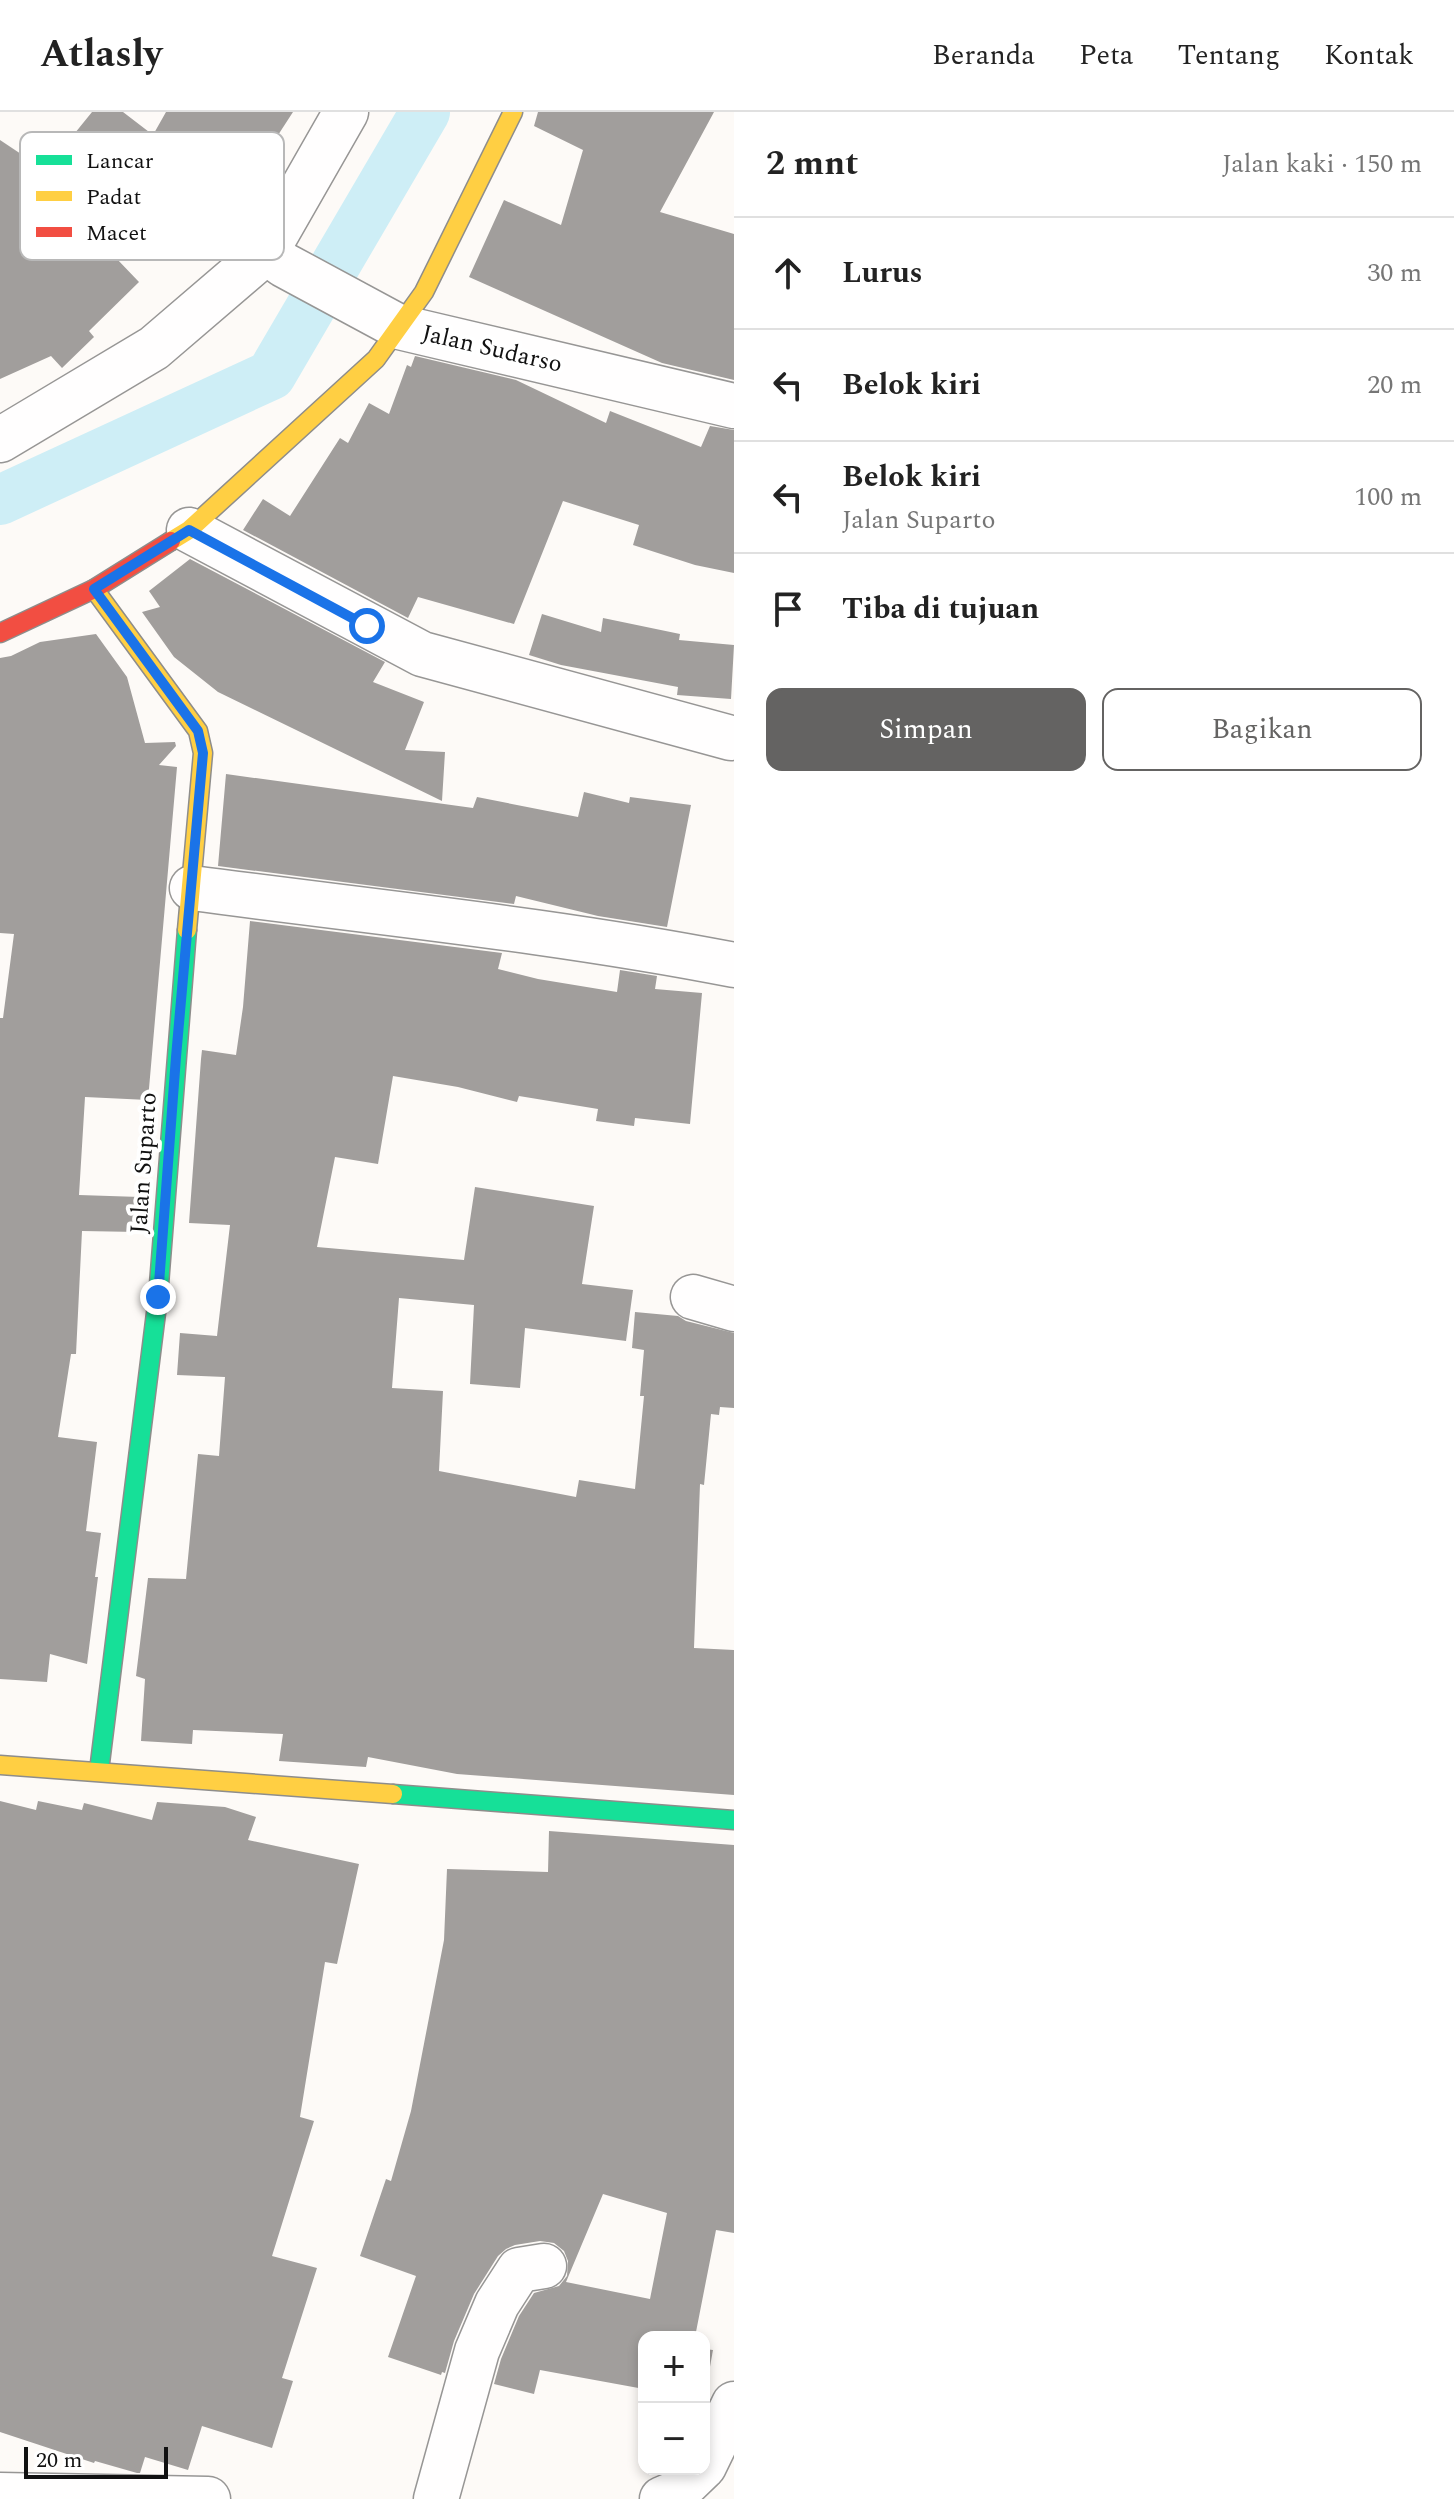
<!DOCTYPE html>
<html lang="id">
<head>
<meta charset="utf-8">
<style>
  body { margin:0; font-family:Spectral,serif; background:#f6f6f6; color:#222 }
  .controls { position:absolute; right:24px; bottom:24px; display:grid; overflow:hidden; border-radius:16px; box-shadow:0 4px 12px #0003 }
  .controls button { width:72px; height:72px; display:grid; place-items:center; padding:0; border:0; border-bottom:2px solid #e0e0e0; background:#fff; color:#222; font:40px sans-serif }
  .scale { position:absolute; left:24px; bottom:20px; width:144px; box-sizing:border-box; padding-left:8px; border:4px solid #111; border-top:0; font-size:22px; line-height:28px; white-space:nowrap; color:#111; -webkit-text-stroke:6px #fff; paint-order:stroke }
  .stop { position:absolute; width:24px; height:24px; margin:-18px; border:6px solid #1a73e8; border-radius:50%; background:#fff }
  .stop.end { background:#1a73e8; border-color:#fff; box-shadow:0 2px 8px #0008 }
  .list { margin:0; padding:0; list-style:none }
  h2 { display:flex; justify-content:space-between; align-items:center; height:104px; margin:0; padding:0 32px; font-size:34px }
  h2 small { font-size:26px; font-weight:400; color:#767676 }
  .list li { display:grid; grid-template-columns:52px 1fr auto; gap:24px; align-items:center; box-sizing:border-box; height:112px; padding:0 32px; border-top:2px solid #e0e0e0 }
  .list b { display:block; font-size:30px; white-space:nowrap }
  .list p { margin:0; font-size:26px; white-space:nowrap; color:#767676 }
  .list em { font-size:26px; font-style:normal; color:#767676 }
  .actions { display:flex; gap:16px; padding:24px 32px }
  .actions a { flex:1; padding:18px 0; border:2px solid #646362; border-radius:16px; text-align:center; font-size:28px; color:#646362 }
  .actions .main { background:#646362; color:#fff }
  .icon { flex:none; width:44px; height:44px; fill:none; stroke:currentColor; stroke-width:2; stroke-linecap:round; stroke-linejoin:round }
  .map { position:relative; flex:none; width:734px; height:2387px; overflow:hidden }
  header { display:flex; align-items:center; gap:48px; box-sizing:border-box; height:112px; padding:0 40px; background:#fff; border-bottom:2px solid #e0e0e0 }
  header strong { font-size:38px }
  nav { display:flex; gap:44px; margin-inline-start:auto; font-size:28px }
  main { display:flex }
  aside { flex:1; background:#fff }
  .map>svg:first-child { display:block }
</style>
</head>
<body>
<header>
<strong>Atlasly</strong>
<nav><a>Beranda</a><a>Peta</a><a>Tentang</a><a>Kontak</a></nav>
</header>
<main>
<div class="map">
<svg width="734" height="2387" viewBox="0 0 734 2387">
  <rect width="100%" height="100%" fill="#fdfaf7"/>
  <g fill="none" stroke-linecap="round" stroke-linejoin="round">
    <polyline stroke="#ceeef6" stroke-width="50" points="0,388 271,263 425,0"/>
  </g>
  <g fill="#a19e9c" fill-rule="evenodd">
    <polygon points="92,0 123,0 153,23 166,0 293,0 269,37 272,40 203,120 163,86 116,146 139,170 89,219 94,225 62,256 51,244 0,267 0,28 45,58"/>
    <polygon points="538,0 714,0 660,100 734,122 734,268 662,251 469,165 504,88 561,113 583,38 534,14"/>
    <polygon points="415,244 516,268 606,311 610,299 701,335 710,314 734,318 734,461 695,453 633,433 639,413 563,389 514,512 418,485 408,506 243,418 263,387 290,404 340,326 348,331 369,291 389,302 407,253 411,255"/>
    <polygon points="190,447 385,550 373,570 424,590 405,638 445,640 442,689 218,580 174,545 142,500 160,495 149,479"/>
    <polygon points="542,502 601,520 603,506 680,522 679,528 734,533 731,587 677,583 678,575 561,553 529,543"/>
    <polygon points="96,522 127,565 145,631 175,630 176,634 159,653 177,655 148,988 85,985 79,1083 140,1085 138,1120 82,1119 76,1242 71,1242 58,1325 97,1330 86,1419 101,1421 95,1465 98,1465 87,1552 50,1542 47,1570 0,1567 0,906 3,906 14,822 0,821 0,546 11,544 40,530"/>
    <polygon points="226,662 473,696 477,685 578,705 584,680 629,691 630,685 691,693 667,815 598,804 516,784 514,792 218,754"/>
    <polygon points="250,809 502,841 498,857 538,867 617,880 620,858 657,864 655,877 702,881 690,1012 635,1006 634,1014 596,1009 598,997 519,984 517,990 458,975 393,964 378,1052 335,1045 317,1135 464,1148 475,1075 594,1094 582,1172 633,1178 626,1229 525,1216 520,1276 470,1272 474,1193 399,1186 392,1276 443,1279 439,1359 576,1385 579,1368 635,1377 644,1284 640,1284 644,1238 632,1236 635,1200 678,1204 686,1209 734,1221 734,1296 720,1295 719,1303 711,1302 704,1373 700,1372 694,1536 734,1538 734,1683 457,1662 368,1645 366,1655 279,1649 283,1622 193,1618 192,1632 141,1629 145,1567 136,1564 148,1466 186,1467 198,1342 219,1344 225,1265 177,1263 180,1221 217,1224 230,1113 189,1111 201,947 202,938 236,943 243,895"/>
    <polygon points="0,1689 36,1698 38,1689 82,1698 84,1691 152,1708 157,1690 225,1695 256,1705 248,1728 359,1752 337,1852 325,1850 300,2005 314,2009 272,2144 317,2156 282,2266 293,2269 272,2336 202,2314 188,2358 145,2345 140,2361 137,2361 95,2349 94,2351 0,2320"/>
    <path d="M549,1719L734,1733V2121L716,2118L695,2225H644V2277L540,2258L534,2282L494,2272L501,2247L519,2204L534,2181L559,2174L567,2164L568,2149L564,2139L554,2131L540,2129L515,2133L506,2137L498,2144L474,2182L454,2229L445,2261L442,2260L441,2263L388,2245L416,2164L360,2144L386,2067L391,2069L411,1999L444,1828L447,1757L548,1760ZM603,2082L667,2101L650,2187L566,2170Z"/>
    <polygon points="704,2237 713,2238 704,2288"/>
  </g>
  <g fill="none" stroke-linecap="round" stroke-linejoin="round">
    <defs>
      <g id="street">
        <polyline points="266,140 284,153 399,215 734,294"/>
        <polyline points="0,328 154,236 266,140 346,0"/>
        <polyline points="189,418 422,542 731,626"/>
        <path d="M192,776C372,800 555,818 734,853"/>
        <polyline points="693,1185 734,1197"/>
        <polyline points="704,2354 734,2292"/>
        <polyline points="0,2383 208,2387"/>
        <polyline points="436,2387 477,2239 497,2192 519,2158 544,2154"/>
        <polyline points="662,2387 676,2381 701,2357"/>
      </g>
      <g id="fast">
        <polyline points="99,1659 158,1185 187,818"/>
        <polyline points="393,1682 734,1708"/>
      </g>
      <g id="slow">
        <polyline points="171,429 189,418 376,247 424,180 513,0"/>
        <polyline points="94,477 198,619 203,641 187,818"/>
        <polyline points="0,1653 393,1682"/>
      </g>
      <polyline id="jam" points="0,521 94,477 171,429"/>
    </defs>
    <use href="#street" stroke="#979695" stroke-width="47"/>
    <use href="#fast" stroke="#8e8d8b" stroke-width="21"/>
    <use href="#slow" stroke="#8e8d8b" stroke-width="21"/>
    <use href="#jam" stroke="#8e8d8b" stroke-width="21"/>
    <use href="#street" stroke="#fffefe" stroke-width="44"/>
    <use href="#fast" stroke="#16e098" stroke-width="18"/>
    <use href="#slow" stroke="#ffcf43" stroke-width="18"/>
    <use href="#jam" stroke="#f24e42" stroke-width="18"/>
  </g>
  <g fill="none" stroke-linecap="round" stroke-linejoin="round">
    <polyline stroke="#1a73e8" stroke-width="10" points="158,1185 176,945 203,641 198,619 94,477 189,418 367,514"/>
  </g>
  <g text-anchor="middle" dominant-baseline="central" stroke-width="8" stroke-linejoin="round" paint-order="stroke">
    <g font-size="24" fill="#111" stroke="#fff">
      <text transform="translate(492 237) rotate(13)">Jalan Sudarso</text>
      <text transform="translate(144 1051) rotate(-86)">Jalan Suparto</text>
    </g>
  </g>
  <rect x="20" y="20" width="264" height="128" rx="12" fill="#fff" stroke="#b8b8b8" stroke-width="2"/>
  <rect x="36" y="43" width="36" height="10" fill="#16e098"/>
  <rect x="36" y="79" width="36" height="10" fill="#ffcf43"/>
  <rect x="36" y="115" width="36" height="10" fill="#f24e42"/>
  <g font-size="22" fill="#111">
    <text x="86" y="56">Lancar</text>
    <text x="86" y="92">Padat</text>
    <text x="86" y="128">Macet</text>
  </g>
</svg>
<div class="controls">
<button>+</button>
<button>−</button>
</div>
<div class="scale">20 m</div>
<div class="stop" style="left:367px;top:514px"></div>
<div class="stop end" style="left:158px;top:1185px"></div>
</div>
<aside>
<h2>2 mnt<small>Jalan kaki · 150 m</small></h2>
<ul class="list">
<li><svg class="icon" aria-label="ahead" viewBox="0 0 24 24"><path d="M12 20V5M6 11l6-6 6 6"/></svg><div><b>Lurus</b></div><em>30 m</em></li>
<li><svg class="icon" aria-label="left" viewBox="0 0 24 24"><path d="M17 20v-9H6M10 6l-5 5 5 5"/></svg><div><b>Belok kiri</b></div><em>20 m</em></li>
<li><svg class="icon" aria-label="left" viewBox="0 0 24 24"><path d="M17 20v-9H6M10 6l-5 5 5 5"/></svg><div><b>Belok kiri</b><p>Jalan Suparto</p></div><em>100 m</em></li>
<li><svg class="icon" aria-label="arrive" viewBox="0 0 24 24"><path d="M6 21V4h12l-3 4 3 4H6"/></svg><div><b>Tiba di tujuan</b></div></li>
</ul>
<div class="actions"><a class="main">Simpan</a><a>Bagikan</a></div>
</aside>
</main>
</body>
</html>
